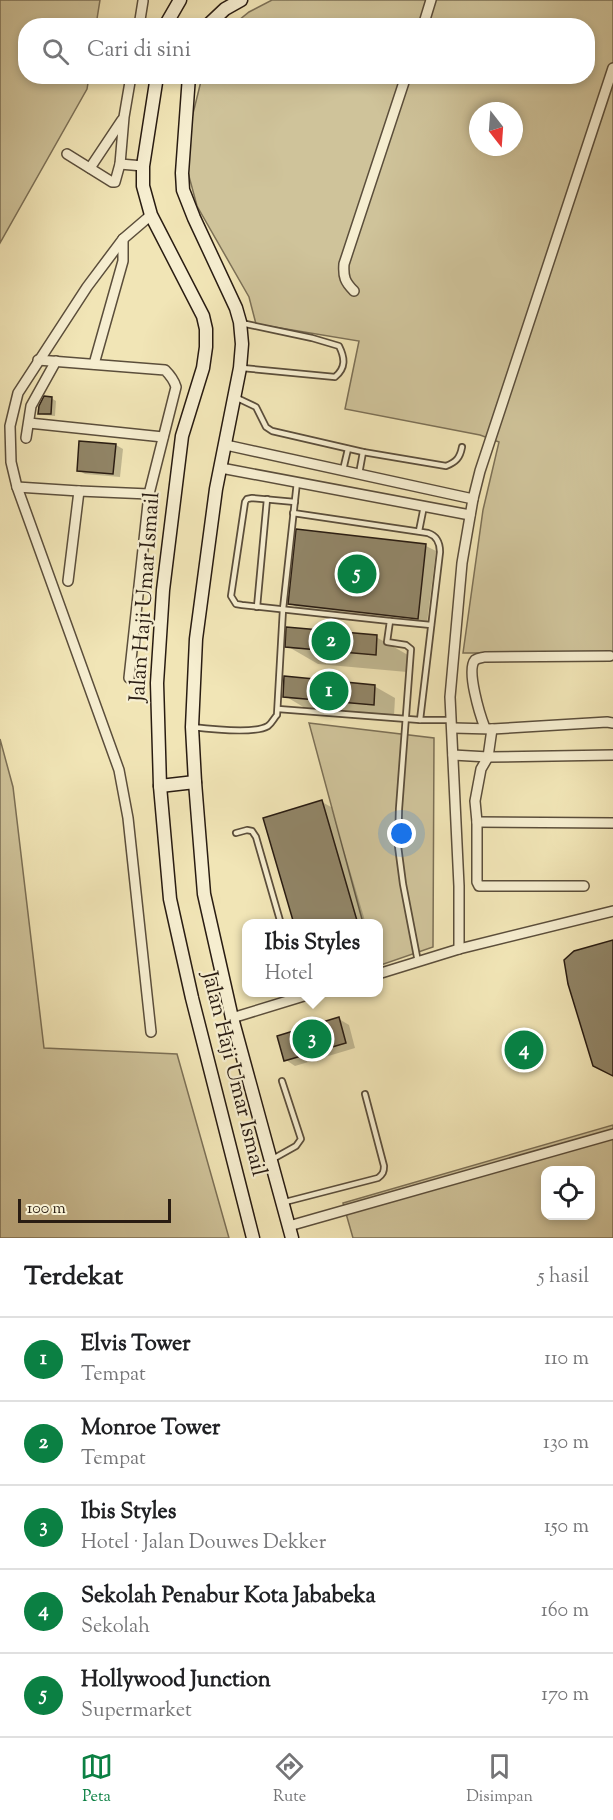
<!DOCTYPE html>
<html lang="id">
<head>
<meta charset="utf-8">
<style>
  body { margin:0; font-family:"Sorts Mill Goudy",serif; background:#f6f6f6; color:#202124 }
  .controls { position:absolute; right:18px; bottom:18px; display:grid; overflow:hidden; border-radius:12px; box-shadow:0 3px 9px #0003 }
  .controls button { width:54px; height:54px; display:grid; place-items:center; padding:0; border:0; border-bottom:2px solid #e0e0e0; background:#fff; color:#202124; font:30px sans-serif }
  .compass { position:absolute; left:469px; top:102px; width:54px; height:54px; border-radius:50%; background:#fff; box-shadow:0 3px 9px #0003; rotate:163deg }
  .scale { position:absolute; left:18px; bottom:15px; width:153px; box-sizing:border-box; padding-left:6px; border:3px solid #291c12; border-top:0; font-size:16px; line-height:21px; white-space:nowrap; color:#291c12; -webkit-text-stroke:4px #f6eed0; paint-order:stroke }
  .you { position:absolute; left:402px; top:834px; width:21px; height:21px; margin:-15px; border:4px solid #fff; border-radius:50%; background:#1a73e8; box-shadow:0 0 0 9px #1a73e833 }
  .badge { display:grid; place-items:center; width:39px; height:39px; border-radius:50%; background:#0b8043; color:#fff; font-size:20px; font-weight:700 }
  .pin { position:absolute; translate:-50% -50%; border:3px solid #fff; box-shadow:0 2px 6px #0006 }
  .popup { position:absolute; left:242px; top:919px; width:141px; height:78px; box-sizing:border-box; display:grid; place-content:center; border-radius:12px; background:#fff; filter:drop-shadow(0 2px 4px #0005); font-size:20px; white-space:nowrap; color:#757577 }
  .popup b { font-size:22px; color:#202124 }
  .popup::after { content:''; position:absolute; left:50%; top:100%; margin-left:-12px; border:12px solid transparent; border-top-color:#fff }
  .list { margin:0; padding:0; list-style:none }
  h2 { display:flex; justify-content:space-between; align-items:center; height:78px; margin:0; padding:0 24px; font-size:26px }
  h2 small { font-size:20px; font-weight:400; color:#757577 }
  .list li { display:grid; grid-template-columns:39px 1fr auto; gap:18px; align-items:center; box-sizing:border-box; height:84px; padding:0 24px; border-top:2px solid #e0e0e0 }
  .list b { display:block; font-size:22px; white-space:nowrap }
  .list p { margin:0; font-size:20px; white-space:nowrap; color:#757577 }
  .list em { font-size:20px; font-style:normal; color:#757577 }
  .icon { flex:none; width:33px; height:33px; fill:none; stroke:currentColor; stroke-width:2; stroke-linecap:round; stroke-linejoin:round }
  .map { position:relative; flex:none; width:613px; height:1238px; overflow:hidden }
  .search { position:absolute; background:#fff; box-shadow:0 3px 9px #0003; left:18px; right:18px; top:18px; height:66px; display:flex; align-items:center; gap:15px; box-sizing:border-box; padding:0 21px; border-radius:24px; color:#757577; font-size:22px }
  .sheet { height:498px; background:#fff }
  nav { display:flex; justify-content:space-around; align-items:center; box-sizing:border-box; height:84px; border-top:2px solid #e0e0e0; background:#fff; font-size:16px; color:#757577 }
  nav a { display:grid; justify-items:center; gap:3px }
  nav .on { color:#0b8043 }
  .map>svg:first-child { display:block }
</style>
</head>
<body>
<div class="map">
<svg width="613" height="1238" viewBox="0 0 613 1238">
  <rect width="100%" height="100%" fill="#f1e5b6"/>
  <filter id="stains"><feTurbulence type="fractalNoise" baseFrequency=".00333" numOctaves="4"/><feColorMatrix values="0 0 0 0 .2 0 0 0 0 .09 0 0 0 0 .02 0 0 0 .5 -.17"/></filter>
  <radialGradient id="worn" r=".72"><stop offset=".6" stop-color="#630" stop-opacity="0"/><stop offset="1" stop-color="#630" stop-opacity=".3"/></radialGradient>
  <g fill="#cfc39a" stroke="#7c7056" stroke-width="1.5" fill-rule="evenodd">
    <polygon points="0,0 100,0 96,25 26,26 26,76 89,77 87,89 0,243"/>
    <path d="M272,0H613V653H463L483,510L499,442L480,435L345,409L359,341L256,324L249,297L197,206L183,154L202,77L588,76V26L233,25L249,12ZM478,111H514V147H478Z"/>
    <polygon points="309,723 434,738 433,947 378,966 378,924 363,923"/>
    <polygon points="0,739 13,787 44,1048 177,1054 229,1238 0,1238"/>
    <path d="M613,1125V1238H353L343,1203ZM546,1170H590V1216H546Z"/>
  </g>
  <g fill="#0003">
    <polygon points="51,398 56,401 55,416 44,415 40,413"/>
    <polygon points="116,445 123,449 120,477 85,474 78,470"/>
    <polygon points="298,531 426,546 436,551 427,623 299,609 290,603"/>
    <polygon points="376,637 408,655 407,672 318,664 287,646"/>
    <polygon points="374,686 395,698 394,716 305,708 285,696"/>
    <polygon points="322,802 331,807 366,924 296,924"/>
    <polygon points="339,1019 349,1025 355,1048 295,1066 286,1060"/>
  </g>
  <g fill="#918567" stroke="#291c12" stroke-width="1.5">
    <polygon points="44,396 52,397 51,414 38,414 39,406"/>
    <polygon points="79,441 116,444 113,474 77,471"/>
    <polygon points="296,529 426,544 418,619 288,604"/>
    <polygon points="286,627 377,635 376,655 285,647"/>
    <polygon points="284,676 375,685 374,705 283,697"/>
    <polygon points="322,800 358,924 294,924 263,818"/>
    <polygon points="613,940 613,1076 593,1066 568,984 564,960 574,951"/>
    <polygon points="339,1017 346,1043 284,1061 277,1036"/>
  </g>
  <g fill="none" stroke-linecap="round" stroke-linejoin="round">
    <defs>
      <g id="service">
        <path d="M241,323L312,338L339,346C345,358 346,368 335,377L242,368"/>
        <path d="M235,397L256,407L266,427L272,431L363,452L446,466C456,462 460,458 462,447"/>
        <polyline points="343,470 348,449"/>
        <polyline points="359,474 363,452"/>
        <polyline points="295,502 252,498 247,499 245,502 231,596 236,604 242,605 390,621 387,642 406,645 411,649 399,809 398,846 403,884 418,962"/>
        <path d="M293,513L428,533C437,536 440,543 440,552L420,720"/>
        <polyline points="419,531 424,506"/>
        <polyline points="257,607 267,499"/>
        <polyline points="390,621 431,625"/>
        <polyline points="278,709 420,720 451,720"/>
        <path d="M192,727C209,729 255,734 268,726C272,723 274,718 277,715L283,609L297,482"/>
        <polyline points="236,833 247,830 252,831 256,837 281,924"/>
        <polyline points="271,1160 296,1146 301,1139 282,1081"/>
        <path d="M285,1202L378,1178C383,1174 384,1172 384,1166L365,1094"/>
      </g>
      <g id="minor">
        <polyline points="139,26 143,1"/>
        <polyline points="423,26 431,0"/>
        <polyline points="67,154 112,182 115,182 120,164 124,117 131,76"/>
        <polyline points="120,164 143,166"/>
        <polyline points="90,168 122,120"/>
        <path d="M354,291C345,282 343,277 344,264L406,76"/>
        <path d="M38,360L165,370C170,375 174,380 176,387L149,494L129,678"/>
        <polyline points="94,364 123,261 123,239"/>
        <polyline points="29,423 163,437"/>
        <polyline points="26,438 31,406 56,361"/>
        <polyline points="226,445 473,499"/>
        <polyline points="221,468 470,515"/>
        <polyline points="17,487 79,491"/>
        <polyline points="68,581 79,491 149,494"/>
        <polyline points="453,728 492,729 607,722 613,723"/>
        <path d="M485,728C480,715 466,670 475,660C478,658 481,658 485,657L610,656"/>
        <polyline points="492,729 488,757 481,769 475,801 477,822 477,882 479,886 584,886"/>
        <polyline points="453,755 488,757 613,755"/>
        <polyline points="477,822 613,823"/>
        <polyline points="459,949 459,886 450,697 462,563 473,499 480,471 613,68"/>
        <polyline points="378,974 459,949 613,911"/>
        <polyline points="232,1018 317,992"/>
        <polyline points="151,1032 128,818 119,770 17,487 11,462 10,426 18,393 87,287 123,239 151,215"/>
        <polyline points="289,1226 613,1134"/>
      </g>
      <g id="secondary">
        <polyline points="165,26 180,0"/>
        <polyline points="207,26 225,9 241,0"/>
        <polyline points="157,76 143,166 143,186 151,215 203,316 206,329 206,347 203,368 182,436 163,590 157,683 160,786 170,899 192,998 253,1238"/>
        <polyline points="189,76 182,173 183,190 194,218 236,308 240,322 242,344 240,368 216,489 196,639 192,727 195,782 204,894 232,1018 292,1238"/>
        <polyline points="160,786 195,782"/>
      </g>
    </defs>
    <use href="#service" stroke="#5b4e3b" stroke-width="8"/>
    <use href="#minor" stroke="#5b4e3b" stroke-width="12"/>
    <use href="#secondary" stroke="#291c12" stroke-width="15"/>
    <use href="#service" stroke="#f6eed0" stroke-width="4.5"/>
    <use href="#minor" stroke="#f6eed0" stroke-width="9"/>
    <use href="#secondary" stroke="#f6eed0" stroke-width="12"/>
  </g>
  <g text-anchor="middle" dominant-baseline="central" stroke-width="4.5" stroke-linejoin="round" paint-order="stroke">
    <g font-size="22" fill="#291c12" stroke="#f6eed0">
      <text transform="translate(146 597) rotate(-86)">Jalan Haji Umar Ismail</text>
      <text transform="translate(233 1074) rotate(76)">Jalan Haji Umar Ismail</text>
    </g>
  </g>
  <rect width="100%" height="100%" filter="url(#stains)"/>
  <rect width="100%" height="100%" fill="url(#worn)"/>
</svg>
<div class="controls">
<button><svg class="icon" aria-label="locate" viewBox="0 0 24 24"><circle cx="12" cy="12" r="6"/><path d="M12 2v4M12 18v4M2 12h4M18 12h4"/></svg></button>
</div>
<svg class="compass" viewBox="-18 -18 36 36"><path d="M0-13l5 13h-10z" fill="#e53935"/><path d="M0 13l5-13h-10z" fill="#757577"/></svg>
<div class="scale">100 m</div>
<div class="you"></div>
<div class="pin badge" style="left:329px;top:691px">1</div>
<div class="pin badge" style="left:331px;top:641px">2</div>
<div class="pin badge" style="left:312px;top:1039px">3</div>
<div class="popup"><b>Ibis Styles</b>Hotel</div>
<div class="pin badge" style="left:524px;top:1050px">4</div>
<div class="pin badge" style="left:357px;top:574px">5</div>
<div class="search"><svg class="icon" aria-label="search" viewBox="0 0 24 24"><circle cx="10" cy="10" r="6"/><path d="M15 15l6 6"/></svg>Cari di sini</div>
</div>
<section class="sheet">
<h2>Terdekat<small>5 hasil</small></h2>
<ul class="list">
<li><span class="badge">1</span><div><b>Elvis Tower</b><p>Tempat</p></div><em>110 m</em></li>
<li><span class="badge">2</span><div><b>Monroe Tower</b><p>Tempat</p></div><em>130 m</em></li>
<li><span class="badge">3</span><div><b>Ibis Styles</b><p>Hotel · Jalan Douwes Dekker</p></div><em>150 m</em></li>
<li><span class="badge">4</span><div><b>Sekolah Penabur Kota Jababeka</b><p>Sekolah</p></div><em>160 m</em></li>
<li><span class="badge">5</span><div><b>Hollywood Junction</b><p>Supermarket</p></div><em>170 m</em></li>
</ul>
</section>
<nav>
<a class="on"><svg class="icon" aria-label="map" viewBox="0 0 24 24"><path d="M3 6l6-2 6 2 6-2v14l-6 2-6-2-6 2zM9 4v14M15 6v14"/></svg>Peta</a>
<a><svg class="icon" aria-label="directions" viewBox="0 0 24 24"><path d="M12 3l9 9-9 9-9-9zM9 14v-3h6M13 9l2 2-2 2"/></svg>Rute</a>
<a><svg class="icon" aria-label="saved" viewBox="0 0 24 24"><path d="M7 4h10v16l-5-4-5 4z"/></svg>Disimpan</a>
</nav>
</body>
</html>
